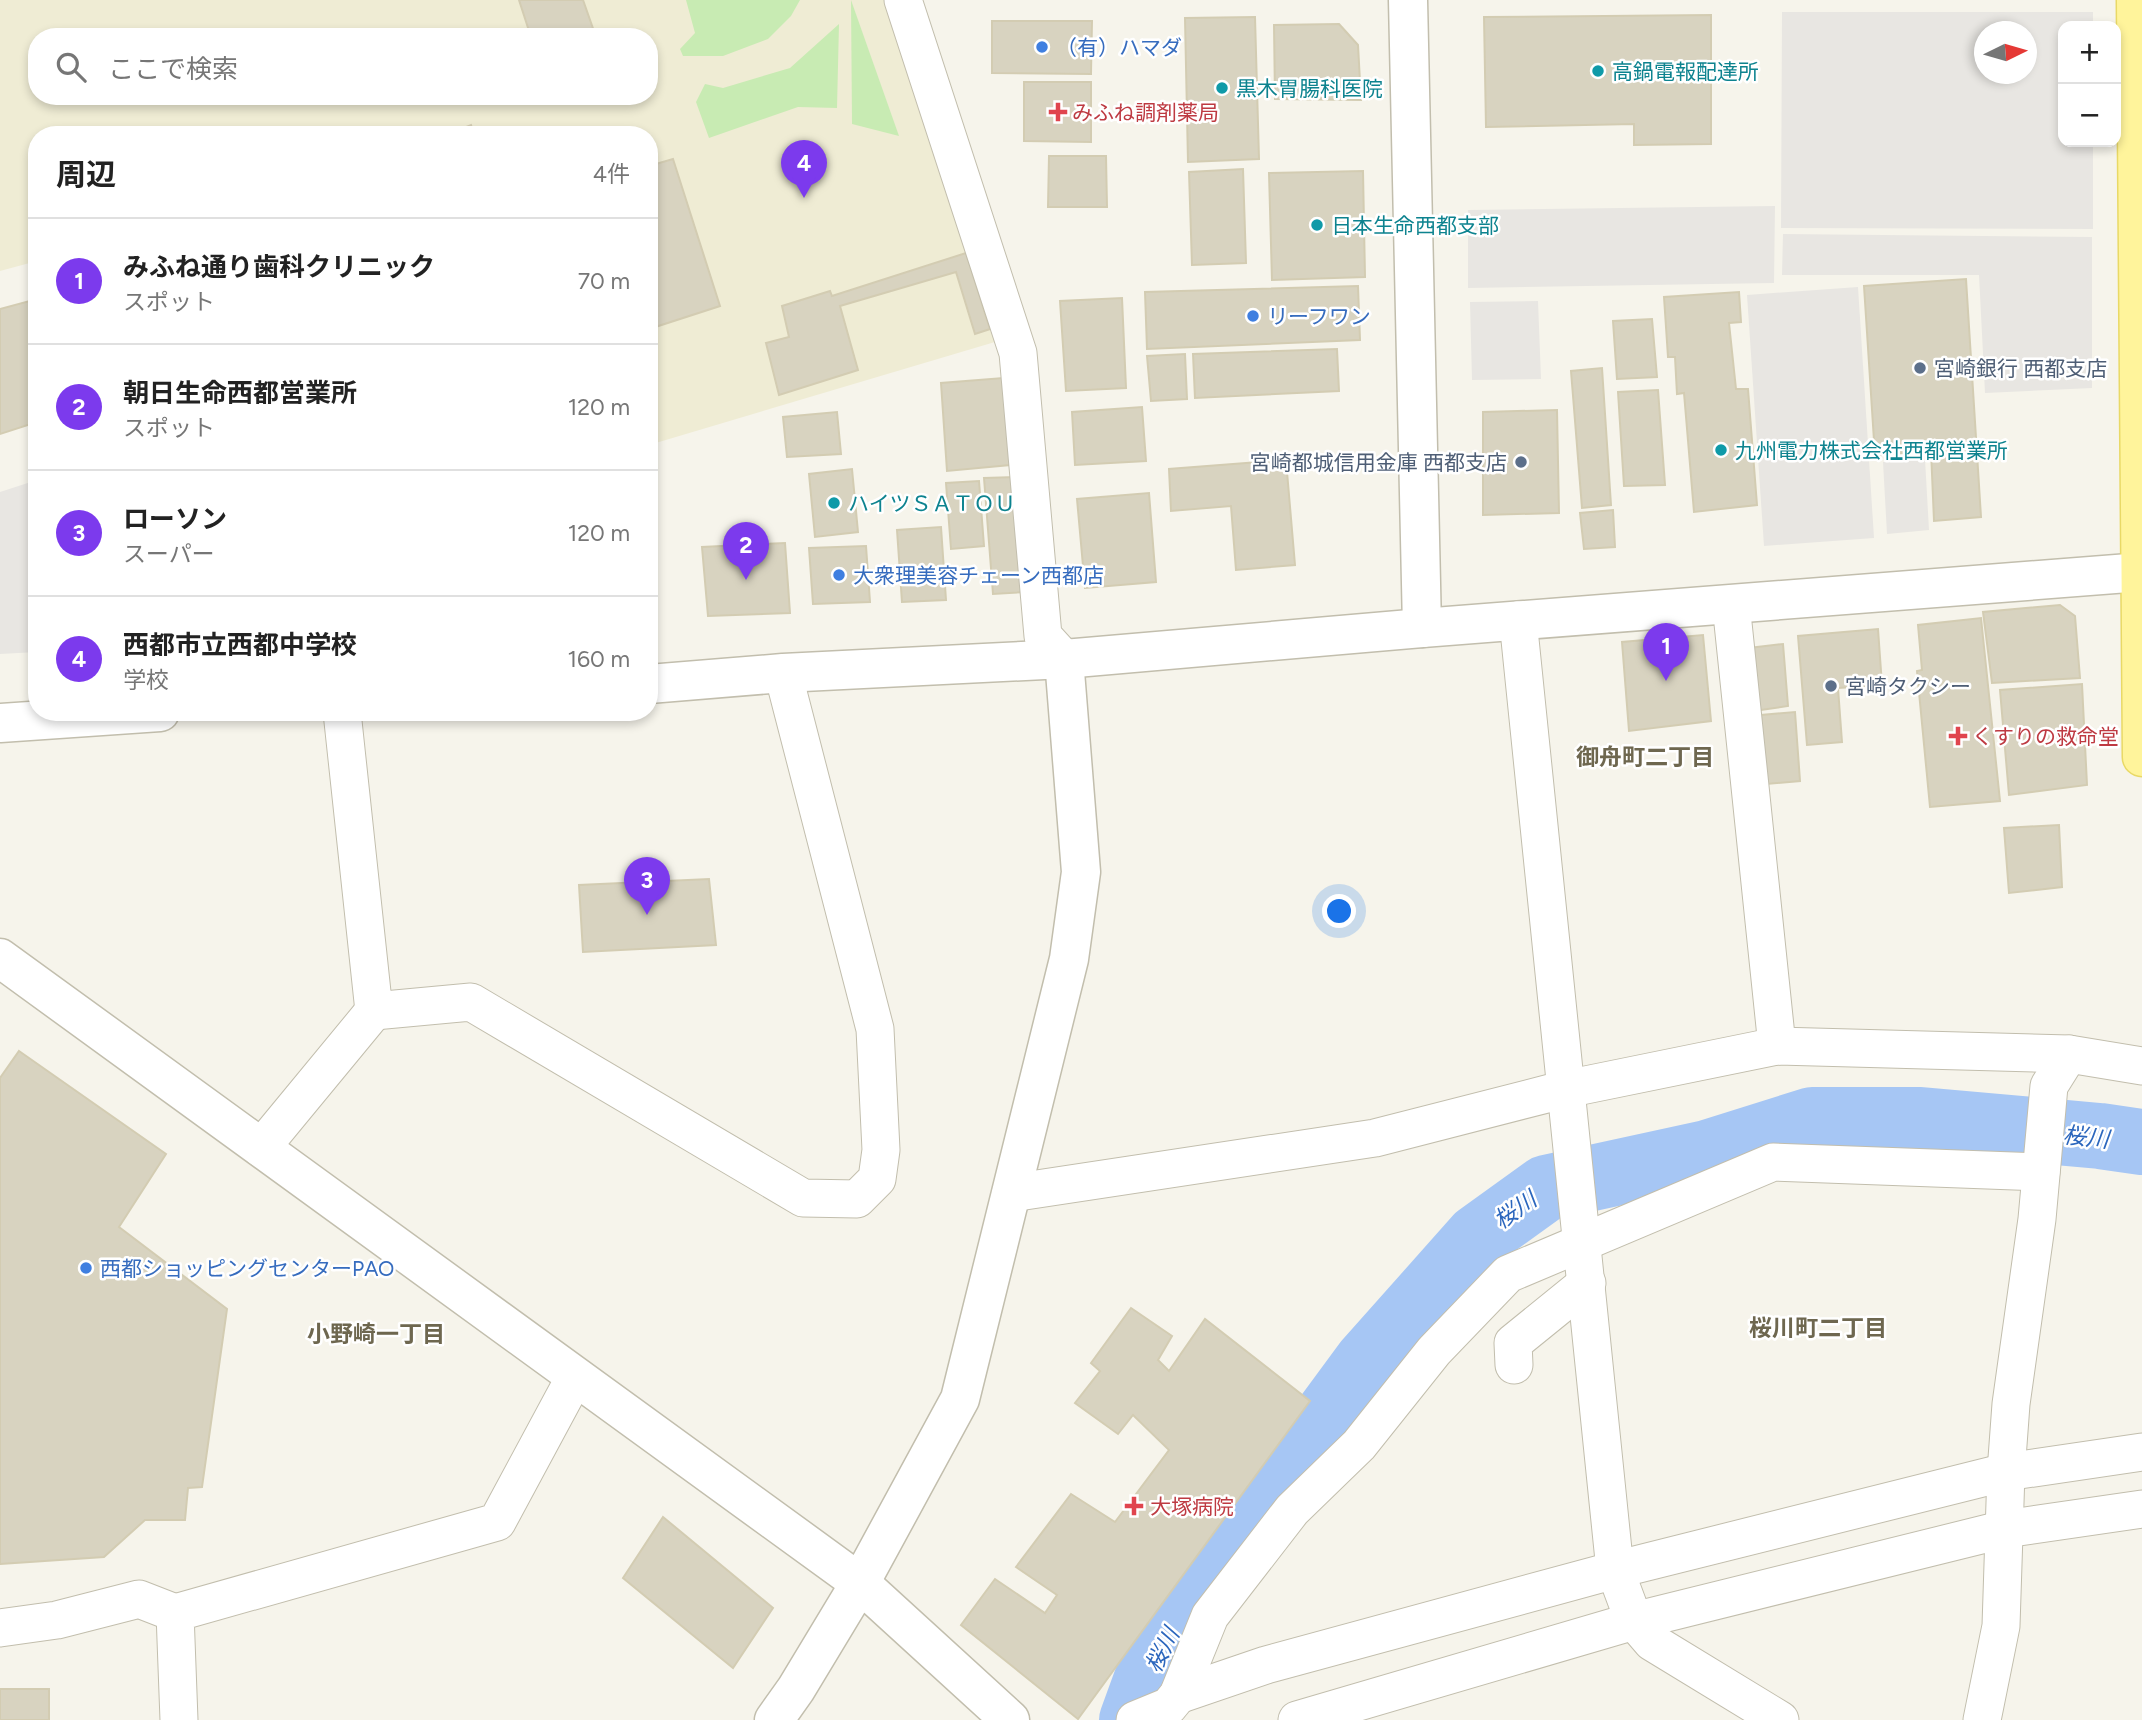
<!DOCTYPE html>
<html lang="ja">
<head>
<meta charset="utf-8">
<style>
  body { margin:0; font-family:Figtree,"Noto Sans JP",sans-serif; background:#f6f6f6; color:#222 }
  .controls { position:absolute; right:21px; top:21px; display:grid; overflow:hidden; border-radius:14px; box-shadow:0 4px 10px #0003 }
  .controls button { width:63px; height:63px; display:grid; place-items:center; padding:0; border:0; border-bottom:2px solid #e0e0e0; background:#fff; color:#222; font:35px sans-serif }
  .compass { position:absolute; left:1974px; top:21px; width:63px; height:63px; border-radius:50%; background:#fff; box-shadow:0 4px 10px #0003; rotate:85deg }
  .you { position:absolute; left:1340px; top:912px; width:24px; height:24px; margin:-18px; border:5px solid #fff; border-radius:50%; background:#1a73e8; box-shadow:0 0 0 10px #1a73e833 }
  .badge { display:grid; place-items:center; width:46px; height:46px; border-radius:50%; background:#7c3aed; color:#fff; font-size:23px; font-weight:700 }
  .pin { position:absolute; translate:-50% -58px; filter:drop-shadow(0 2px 4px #0008) }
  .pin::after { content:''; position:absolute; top:37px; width:24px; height:21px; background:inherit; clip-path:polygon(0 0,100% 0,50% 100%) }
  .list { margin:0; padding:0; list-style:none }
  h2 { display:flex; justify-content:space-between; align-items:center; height:91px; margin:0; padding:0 28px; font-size:30px }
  h2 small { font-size:23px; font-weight:400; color:#767676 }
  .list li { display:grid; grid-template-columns:46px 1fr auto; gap:21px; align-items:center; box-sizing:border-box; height:126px; padding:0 28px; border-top:2px solid #e0e0e0 }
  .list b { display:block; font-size:26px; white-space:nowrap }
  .list p { margin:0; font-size:23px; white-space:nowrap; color:#767676 }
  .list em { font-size:23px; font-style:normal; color:#767676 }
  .icon { flex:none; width:38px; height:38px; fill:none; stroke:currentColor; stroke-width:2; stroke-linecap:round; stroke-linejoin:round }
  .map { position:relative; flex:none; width:2142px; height:1720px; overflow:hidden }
  .search { position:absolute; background:#fff; box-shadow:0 4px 10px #0003; left:28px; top:28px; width:630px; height:77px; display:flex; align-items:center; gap:18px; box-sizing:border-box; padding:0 24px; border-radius:28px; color:#767676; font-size:26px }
  .panel { position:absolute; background:#fff; box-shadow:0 4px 10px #0003; left:28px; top:126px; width:630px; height:595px; border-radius:28px }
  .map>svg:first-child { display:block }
</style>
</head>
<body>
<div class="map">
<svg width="2142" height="1720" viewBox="0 0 2142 1720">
  <rect width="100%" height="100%" fill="#f6f4eb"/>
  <path fill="#efecd4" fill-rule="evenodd" d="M0,0H884L989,280L1005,339L649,445V135H37V261L0,271ZM37,37H649V96H37Z"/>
  <g fill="#c8ebb3">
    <polygon points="686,0 800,0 791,16 768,39 723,56 683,56 680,49 695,33"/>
    <polygon points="851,0 899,136 852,124"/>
    <polygon points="839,24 837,108 798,107 709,138 696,102 705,84 723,88 790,68"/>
  </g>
  <g fill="#e8e6e2" fill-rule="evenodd">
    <path d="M1782,12H2093V26H2063V142H2093V229L1781,228ZM1984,32H2026V74H1984Z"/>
    <polygon points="1775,206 1774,283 1468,288 1468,210"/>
    <polygon points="1783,234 2092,237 2092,388 1985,393 1979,275 1782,275"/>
    <polygon points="1858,287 1874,538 1764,546 1747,295"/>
    <polygon points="1538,301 1541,379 1472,380 1470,302"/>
    <polygon points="1925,459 1929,530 1887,534 1883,462"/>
    <polygon points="37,480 37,652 0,654 0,492"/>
  </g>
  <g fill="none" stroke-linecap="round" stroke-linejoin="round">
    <polyline stroke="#a6c6f4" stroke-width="66" points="1132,1720 1160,1643 1366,1363 1478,1237 1546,1188 1707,1153 1812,1120 1921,1120 2100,1136 2142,1142"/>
  </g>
  <g fill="#d8d3c0" stroke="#d3ccb2" stroke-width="2">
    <polygon points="519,0 583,0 596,37 531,37"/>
    <polygon points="1711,15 1711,144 1634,145 1634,124 1486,127 1484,17"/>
    <polygon points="1255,17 1259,159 1188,162 1185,18"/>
    <polygon points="992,21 1092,21 1091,74 992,73"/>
    <polygon points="1339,24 1358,45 1361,100 1275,99 1274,25"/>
    <polygon points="1024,82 1091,82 1091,142 1024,141"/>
    <polygon points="551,96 576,96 553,103"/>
    <polygon points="471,125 474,135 446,135"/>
    <polygon points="1049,156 1106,156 1107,207 1048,207"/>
    <polygon points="673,159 720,306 649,329 649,166"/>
    <polygon points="1243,169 1246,263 1192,265 1189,172"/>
    <polygon points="1363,171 1365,277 1272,280 1269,173"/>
    <polygon points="966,253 990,329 975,334 956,272 840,306 858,370 779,395 766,343 789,337 782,306 830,291 832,296"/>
    <polygon points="1966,279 1981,517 1934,521 1931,450 1875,456 1864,286"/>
    <polygon points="1358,286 1360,340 1147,349 1145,292"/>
    <polygon points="1739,292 1741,322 1729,323 1736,389 1748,389 1757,505 1694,512 1684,393 1677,394 1675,357 1668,357 1664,297"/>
    <polygon points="1122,298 1126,388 1066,391 1060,301"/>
    <polygon points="37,299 37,422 0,434 0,309"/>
    <polygon points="1652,319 1657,377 1617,379 1613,321"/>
    <polygon points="1337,349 1339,391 1195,398 1193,354"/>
    <polygon points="1185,354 1187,399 1151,401 1147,356"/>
    <polygon points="1602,368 1611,505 1582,508 1571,371"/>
    <polygon points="1003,378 1010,465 947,471 941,383"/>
    <polygon points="1658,390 1665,485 1624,486 1618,392"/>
    <polygon points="1142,407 1146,461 1075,465 1072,412"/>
    <polygon points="1557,410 1559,513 1483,515 1483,412"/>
    <polygon points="837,412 841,454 787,457 783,417"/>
    <polygon points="1286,460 1295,565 1236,570 1231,506 1171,511 1169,469"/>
    <polygon points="852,469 858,532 815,537 809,474"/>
    <polygon points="1016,477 1025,592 993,594 984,478"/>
    <polygon points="979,481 984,546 951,549 946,483"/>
    <polygon points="1149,493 1156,582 1085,588 1077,499"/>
    <polygon points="1613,510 1615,547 1584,549 1580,513"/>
    <polygon points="941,527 946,600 902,602 897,530"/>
    <polygon points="785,543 790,613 708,616 702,547"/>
    <polygon points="866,546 870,602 813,604 809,548"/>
    <polygon points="2060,605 2075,616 2080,678 1992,683 1983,612"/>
    <polygon points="1981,618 2000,801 1930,807 1917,671 1922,670 1918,625"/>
    <polygon points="1878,629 1882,685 1838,688 1842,742 1807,745 1798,636"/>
    <polygon points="1703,635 1711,721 1629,731 1622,642"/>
    <polygon points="1783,644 1788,706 1746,712 1741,649"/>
    <polygon points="2082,684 2087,785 2009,795 2000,690"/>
    <polygon points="1795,712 1800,781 1755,785 1750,716"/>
    <polygon points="2059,825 2062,887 2009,893 2004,828"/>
    <polygon points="709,879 716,945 583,952 579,885"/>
    <polygon points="19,1051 166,1154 119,1227 227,1309 202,1487 188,1488 185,1520 145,1520 104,1557 0,1564 0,1078"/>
    <polygon points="1131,1308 1172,1336 1158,1360 1169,1371 1205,1319 1310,1401 1078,1719 961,1625 995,1579 1045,1613 1057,1595 1016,1567 1071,1494 1115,1522 1169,1450 1133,1415 1118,1434 1075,1403 1100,1371 1091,1363"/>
    <polygon points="663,1517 773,1608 733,1668 623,1578"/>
    <rect x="0" y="1689" width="49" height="31"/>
  </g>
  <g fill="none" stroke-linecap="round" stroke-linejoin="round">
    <defs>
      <g id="minor">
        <polyline points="903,0 1018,353 1043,636 1064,659"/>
        <polyline points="1731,604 1777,1046"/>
        <polyline points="1518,620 1615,1570 1634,1621 1652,1642 1780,1720"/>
        <polyline points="342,712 374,1011 471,1002 803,1198 857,1199 877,1179 881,1150 875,1029 783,673"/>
        <polyline points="261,1148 374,1011"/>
        <polyline points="1011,1193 1375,1138 1566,1089 1777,1046 2069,1054 2142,1066"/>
        <polyline points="1514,1365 1513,1343 1587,1283"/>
        <polyline points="0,1628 57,1620 139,1599 175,1613"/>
        <polyline points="1178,1695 1266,1665 1615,1570 2006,1472 2142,1452"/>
        <polyline points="179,1720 175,1613 497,1522 575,1377"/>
        <polyline points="1135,1720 1169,1706 1178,1695 1210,1616 1292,1510 1359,1445 1434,1351 1508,1274 1773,1162 2041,1172"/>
        <polyline points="1297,1720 1634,1621 2005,1529 2142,1509"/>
        <polyline points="1982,1720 2001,1626 2006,1472 2011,1404 2037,1219 2049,1086 2069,1054"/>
      </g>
      <g id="tertiary">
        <polyline points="1408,0 1422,628"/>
        <polyline points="649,684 783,673 1064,659 1422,628 2142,572"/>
        <polyline points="0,723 160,712"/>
        <polyline points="0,958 860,1583 960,1399 1069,959 1081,872 1064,659"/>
        <polyline points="774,1720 796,1689 860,1583 1010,1720"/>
      </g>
      <polyline id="primary" points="2136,0 2142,757"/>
    </defs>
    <use href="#minor" stroke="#c2bead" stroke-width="39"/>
    <use href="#tertiary" stroke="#c2bead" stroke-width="41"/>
    <use href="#primary" stroke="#e9d966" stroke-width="41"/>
    <use href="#minor" stroke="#fff" stroke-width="37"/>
    <use href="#tertiary" stroke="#fff" stroke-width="38"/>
    <use href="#primary" stroke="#fff49b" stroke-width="38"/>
  </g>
  <g fill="#3f7fe0" stroke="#fff" stroke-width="2.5">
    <circle cx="1042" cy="47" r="7"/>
    <circle cx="1253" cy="316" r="7"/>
    <circle cx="839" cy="575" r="7"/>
    <circle cx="86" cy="1268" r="7"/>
  </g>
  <g fill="#0f9aa8" stroke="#fff" stroke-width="2.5">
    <circle cx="1598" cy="71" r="7"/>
    <circle cx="1222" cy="88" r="7"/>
    <circle cx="1317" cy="225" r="7"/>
    <circle cx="1721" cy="450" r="7"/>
    <circle cx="834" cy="503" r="7"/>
  </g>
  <g fill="#e0444e" stroke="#fff" stroke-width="2.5">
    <path d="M1054.5 101.5h7v7h7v7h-7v7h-7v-7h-7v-7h7z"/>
    <path d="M1954.5 725.5h7v7h7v7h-7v7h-7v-7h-7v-7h7z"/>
    <path d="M1130.5 1495.5h7v7h7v7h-7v7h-7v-7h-7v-7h7z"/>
  </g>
  <g fill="#5c6f8a" stroke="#fff" stroke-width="2.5">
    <circle cx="1920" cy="368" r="7"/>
    <circle cx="1521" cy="462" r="7"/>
    <circle cx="1831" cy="686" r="7"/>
  </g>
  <g text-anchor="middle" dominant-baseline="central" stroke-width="5" stroke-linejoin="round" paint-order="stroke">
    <g font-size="21" fill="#366cbe" stroke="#fff" text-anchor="start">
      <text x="1056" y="47">（有）ハマダ</text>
      <text x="1267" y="316">リーフワン</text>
      <text x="853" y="575">大衆理美容チェーン西都店</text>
      <text x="100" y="1268">西都ショッピングセンターPAO</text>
    </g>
    <g font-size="21" fill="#0d838f" stroke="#fff" text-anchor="start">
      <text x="1612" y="71">高鍋電報配達所</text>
      <text x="1236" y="88">黒木胃腸科医院</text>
      <text x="1331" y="225">日本生命西都支部</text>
      <text x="1735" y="450">九州電力株式会社西都営業所</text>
      <text x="848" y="503">ハイツＳＡＴＯＵ</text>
    </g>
    <g font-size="21" fill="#be3a42" stroke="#fff" text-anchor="start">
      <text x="1072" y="112">みふね調剤薬局</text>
      <text x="1972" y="736">くすりの救命堂</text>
      <text x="1150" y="1506">大塚病院</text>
    </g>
    <g font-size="21" fill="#4e5e75" stroke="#fff" text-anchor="start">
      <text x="1934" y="368">宮崎銀行 西都支店</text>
      <text x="1507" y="462" text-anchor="end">宮崎都城信用金庫 西都支店</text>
      <text x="1845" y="686">宮崎タクシー</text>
    </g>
    <g font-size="23" font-weight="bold" fill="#6e674f" stroke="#fff">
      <text x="1645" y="757">御舟町二丁目</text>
      <text x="1818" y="1328">桜川町二丁目</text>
      <text x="376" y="1334">小野崎一丁目</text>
    </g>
    <g font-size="23" font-style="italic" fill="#2b66bd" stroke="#fff">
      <text transform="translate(2086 1137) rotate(6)">桜川</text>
      <text transform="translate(1515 1210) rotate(-35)">桜川</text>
      <text transform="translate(1162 1650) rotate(-63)">桜川</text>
    </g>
  </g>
</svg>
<div class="controls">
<button>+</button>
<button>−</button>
</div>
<svg class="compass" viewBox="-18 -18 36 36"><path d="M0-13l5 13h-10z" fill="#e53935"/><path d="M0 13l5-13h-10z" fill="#767676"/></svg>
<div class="you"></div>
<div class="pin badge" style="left:1666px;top:681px">1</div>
<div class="pin badge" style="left:746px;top:580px">2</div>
<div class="pin badge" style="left:647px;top:915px">3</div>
<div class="pin badge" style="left:804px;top:198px">4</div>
<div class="search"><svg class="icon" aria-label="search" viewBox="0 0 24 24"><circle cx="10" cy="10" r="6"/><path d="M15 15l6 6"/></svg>ここで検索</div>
<section class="panel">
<h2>周辺<small>4件</small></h2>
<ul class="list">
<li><span class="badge">1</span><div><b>みふね通り歯科クリニック</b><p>スポット</p></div><em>70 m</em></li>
<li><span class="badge">2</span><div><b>朝日生命西都営業所</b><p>スポット</p></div><em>120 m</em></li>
<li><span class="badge">3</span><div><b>ローソン</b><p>スーパー</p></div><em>120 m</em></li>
<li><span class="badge">4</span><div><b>西都市立西都中学校</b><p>学校</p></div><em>160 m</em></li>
</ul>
</section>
</div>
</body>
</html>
